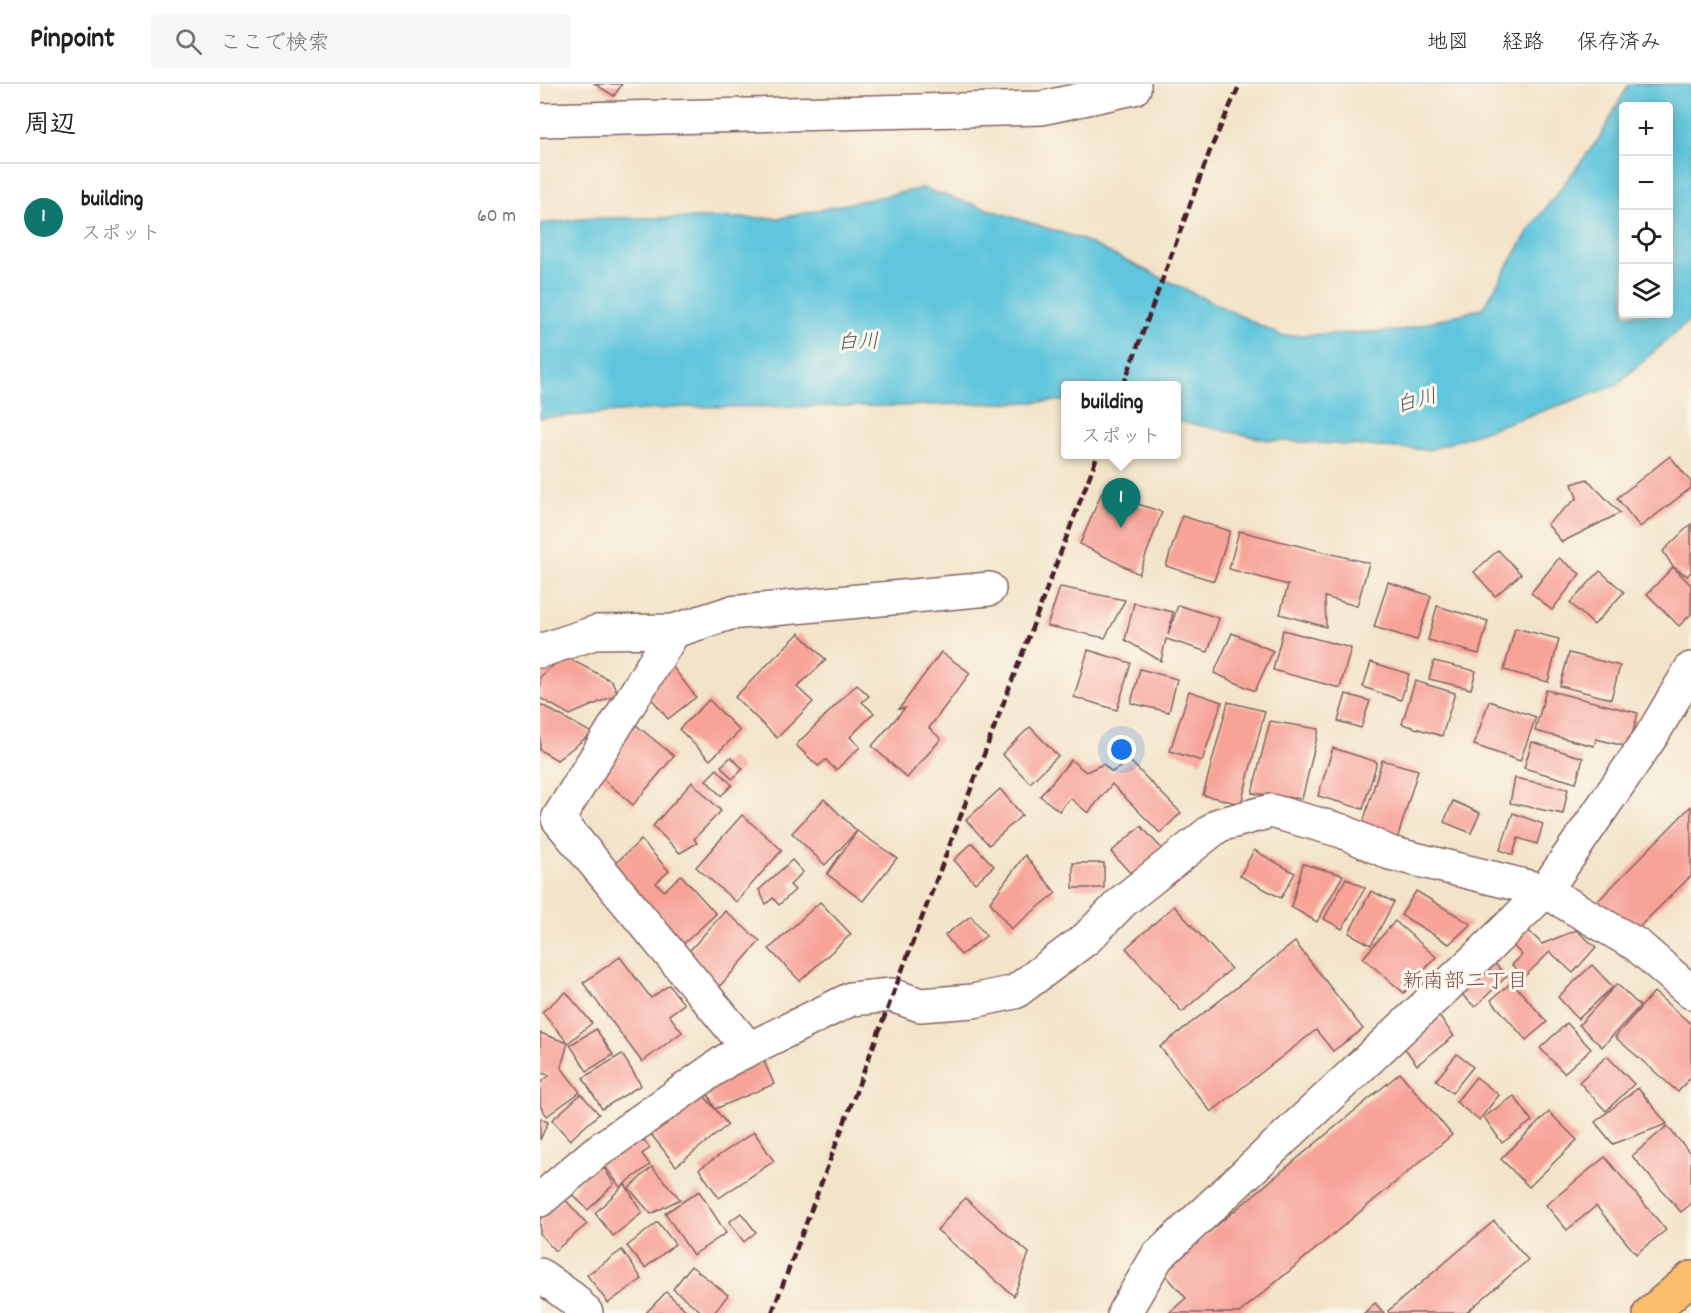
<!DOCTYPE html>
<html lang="ja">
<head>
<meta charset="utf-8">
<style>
  body { margin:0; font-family:Dekko,"Klee One",sans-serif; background:#f6f6f6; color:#202124 }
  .controls { position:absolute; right:18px; top:18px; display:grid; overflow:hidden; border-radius:6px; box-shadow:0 3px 15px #0003 }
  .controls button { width:54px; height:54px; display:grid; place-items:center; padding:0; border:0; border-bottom:2px solid #e0e0e0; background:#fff; color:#202124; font:30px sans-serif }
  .you { position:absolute; left:582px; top:666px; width:21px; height:21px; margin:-15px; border:4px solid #fff; border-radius:50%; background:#1a73e8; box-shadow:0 0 0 9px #1a73e833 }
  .badge { display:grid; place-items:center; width:39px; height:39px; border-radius:50%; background:#0f766e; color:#fff; font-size:20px; font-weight:700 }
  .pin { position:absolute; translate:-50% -50px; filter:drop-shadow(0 2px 3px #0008) }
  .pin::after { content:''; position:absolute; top:32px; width:21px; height:18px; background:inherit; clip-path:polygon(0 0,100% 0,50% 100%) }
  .popup { position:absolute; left:521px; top:297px; width:120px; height:78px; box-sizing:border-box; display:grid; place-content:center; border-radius:6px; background:#fff; filter:drop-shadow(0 2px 4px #0005); font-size:20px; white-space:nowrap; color:#757577 }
  .popup b { font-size:22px; color:#202124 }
  .popup::after { content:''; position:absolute; left:50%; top:100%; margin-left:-12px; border:12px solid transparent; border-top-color:#fff }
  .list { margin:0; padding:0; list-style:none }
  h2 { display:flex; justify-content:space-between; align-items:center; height:78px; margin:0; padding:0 24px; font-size:26px }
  h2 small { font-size:20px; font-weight:400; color:#757577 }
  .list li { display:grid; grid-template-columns:39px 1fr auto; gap:18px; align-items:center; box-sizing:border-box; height:108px; padding:0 24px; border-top:2px solid #e0e0e0 }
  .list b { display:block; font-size:22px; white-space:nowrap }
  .list p { margin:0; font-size:20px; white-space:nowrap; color:#757577 }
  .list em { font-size:20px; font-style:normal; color:#757577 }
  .icon { flex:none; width:33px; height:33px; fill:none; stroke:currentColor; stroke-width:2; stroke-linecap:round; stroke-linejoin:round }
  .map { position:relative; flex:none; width:1151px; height:1229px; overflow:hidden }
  header { display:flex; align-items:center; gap:36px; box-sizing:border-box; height:84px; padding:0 30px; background:#fff; border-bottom:2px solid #e0e0e0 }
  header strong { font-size:28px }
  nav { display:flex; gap:33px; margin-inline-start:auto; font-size:21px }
  .search { width:420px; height:54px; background:#f6f6f6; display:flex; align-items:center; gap:15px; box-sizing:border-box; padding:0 21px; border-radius:6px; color:#757577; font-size:22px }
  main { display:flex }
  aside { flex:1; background:#fff }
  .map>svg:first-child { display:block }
</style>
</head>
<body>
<header>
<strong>Pinpoint</strong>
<div class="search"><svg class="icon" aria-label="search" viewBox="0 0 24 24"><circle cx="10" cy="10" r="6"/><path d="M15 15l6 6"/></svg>ここで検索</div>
<nav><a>地図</a><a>経路</a><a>保存済み</a></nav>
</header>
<main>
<aside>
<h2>周辺<small></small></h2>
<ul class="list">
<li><span class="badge">1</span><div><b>building</b><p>スポット</p></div><em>60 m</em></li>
</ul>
</aside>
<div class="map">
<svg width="1151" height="1229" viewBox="0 0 1151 1229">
  <rect width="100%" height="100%" fill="#fbf7ec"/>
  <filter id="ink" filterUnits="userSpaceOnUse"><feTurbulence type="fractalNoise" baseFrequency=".0167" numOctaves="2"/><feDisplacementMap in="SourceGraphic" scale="12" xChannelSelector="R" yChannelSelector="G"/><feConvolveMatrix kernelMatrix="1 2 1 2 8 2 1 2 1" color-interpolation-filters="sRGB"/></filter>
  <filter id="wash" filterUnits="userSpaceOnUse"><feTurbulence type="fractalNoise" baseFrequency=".008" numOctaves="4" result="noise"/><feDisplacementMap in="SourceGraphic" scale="24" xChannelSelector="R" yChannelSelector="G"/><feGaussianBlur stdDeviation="1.35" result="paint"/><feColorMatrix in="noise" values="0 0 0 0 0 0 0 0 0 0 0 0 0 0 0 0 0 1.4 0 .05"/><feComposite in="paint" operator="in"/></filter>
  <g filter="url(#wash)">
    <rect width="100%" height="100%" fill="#f3e4c9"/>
    <path fill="#60c6dd" stroke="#557284" stroke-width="1.5" fill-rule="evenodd" d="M1089,0H1151V235L1075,302L889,366L729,356L637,337L636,302H526L525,317L355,322L146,323L0,334V140L52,134H241L382,104L541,155L742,252L858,247L943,224L990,145L1060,53ZM1084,22H1128V230H1084Z"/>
    <g id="blocks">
      <g fill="#f7a398">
        <polygon points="55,0 82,0 74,12"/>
        <polygon points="1130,372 1151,398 1151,404 1100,443 1077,414"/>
        <polygon points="1047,395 1080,429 1022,458 1007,440 1037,414 1032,400"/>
        <polygon points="562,408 622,428 599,490 540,460"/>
        <polygon points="642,432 690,447 674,497 626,482"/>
        <polygon points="1151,440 1151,488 1147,492 1133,483 1123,467"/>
        <polygon points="699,447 829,479 817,522 785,513 786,543 740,530 748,501 689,485"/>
        <polygon points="958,466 981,490 955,512 934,488"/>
        <polygon points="1019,474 1040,490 1012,526 991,509"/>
        <polygon points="1133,483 1151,501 1151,530 1139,542 1107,510"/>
        <polygon points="1060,487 1084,508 1054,541 1030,519"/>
        <polygon points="848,498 891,512 877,556 834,543"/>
        <polygon points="520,503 585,516 565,554 507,542"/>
        <polygon points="594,519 633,528 628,551 638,521 679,534 668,568 626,555 621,577 585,556"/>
        <polygon points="897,522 948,537 939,570 888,556"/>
        <polygon points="975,544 1019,555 1008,598 964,586"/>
        <polygon points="743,546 811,564 800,604 733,586"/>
        <polygon points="259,549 286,576 257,603 273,618 237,654 195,613"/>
        <polygon points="692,549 733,567 715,607 674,589"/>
        <polygon points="548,566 591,579 577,626 534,613"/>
        <polygon points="401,568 430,589 389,644 401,655 367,694 332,662 365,624 359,625"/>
        <polygon points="1029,569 1080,582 1071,615 1020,602"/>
        <polygon points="24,572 72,597 78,610 30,631 0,614 0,593"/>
        <polygon points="894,577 936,587 931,605 889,595"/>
        <polygon points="831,578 869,590 861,616 823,603"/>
        <polygon points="132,582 156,613 128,635 103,604"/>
        <polygon points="600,585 637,595 629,628 591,619"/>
        <polygon points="875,597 915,609 902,652 862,640"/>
        <polygon points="317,600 329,612 322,618 334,629 310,653 320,663 296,686 286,676 278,682 256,661"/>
        <polygon points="1006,606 1098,629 1089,663 1056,655 1054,662 995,647"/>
        <polygon points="649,607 682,618 662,677 630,667"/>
        <polygon points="806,610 830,617 821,644 798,637"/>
        <polygon points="169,616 200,647 170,676 139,645"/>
        <polygon points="949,617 996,633 980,677 934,661"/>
        <polygon points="688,618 725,627 701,720 663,711"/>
        <polygon points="0,620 52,649 17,676 0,666"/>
        <polygon points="730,637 779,645 762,715 712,709"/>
        <polygon points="96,641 134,672 93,721 55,688"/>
        <polygon points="490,643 518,672 490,699 462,670"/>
        <polygon points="992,658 1043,674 1036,699 984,684"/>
        <polygon points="793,664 837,678 823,725 778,712"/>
        <polygon points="191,673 203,685 192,695 181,682"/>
        <polygon points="531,676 546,688 563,680 572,688 590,677 641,729 620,749 572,700 548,729 530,714 519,727 500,712"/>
        <polygon points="842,676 878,686 856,759 820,749"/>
        <polygon points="177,685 192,701 181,712 166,696"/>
        <polygon points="975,694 1028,705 1023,730 970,719"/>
        <polygon points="152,698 181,727 154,755 157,759 140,769 113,742"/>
        <polygon points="460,705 482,731 449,761 426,736"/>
        <polygon points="284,715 317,747 285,781 252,749"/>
        <polygon points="913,717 940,729 931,749 904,738"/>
        <polygon points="1151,722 1151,792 1096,846 1050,825"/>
        <polygon points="973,729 1003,740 997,760 978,754 973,771 960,766"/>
        <polygon points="202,731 242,766 196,818 156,783"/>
        <polygon points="601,742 624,767 594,793 571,768"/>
        <polygon points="317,747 357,774 323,817 287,790"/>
        <polygon points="101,756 129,787 116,799 124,807 141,791 176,830 141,862 70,784"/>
        <polygon points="432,759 454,782 435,799 414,776"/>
        <polygon points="714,766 755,789 741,814 700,792"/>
        <polygon points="485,771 516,809 471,845 450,818"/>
        <polygon points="252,776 263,788 250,801 255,806 239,821 233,814 226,820 219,806"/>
        <rect x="533" y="779" width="31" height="25"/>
        <polygon points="763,780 803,791 777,838 751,823"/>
        <polygon points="806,794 825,804 802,845 784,835"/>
        <polygon points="831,807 854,818 831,861 809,849"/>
        <polygon points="876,807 931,840 909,860 861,831"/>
        <polygon points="280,818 311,850 260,897 229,865"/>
        <polygon points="634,822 691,885 642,928 586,864"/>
        <polygon points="185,827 220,857 178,904 143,874"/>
        <polygon points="431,832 446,852 421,871 405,851"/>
        <polygon points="855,837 896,873 864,909 823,874"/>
        <polygon points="979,837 1002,860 1036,846 1056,863 1033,889 1010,868 984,893 972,881 982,871 964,852"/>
        <polygon points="755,858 823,945 793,967 776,946 671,1028 620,963"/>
        <polygon points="943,868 967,892 935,923 911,900"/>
        <polygon points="80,873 111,914 129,901 144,920 129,931 142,948 102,978 43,899"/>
        <polygon points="1052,881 1073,903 1038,935 1018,913"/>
        <polygon points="972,898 1007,938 986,956 951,916"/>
        <polygon points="1077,900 1100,922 1062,963 1039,941"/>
        <polygon points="26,908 52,939 28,959 2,928"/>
        <polygon points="1114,908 1151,940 1151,993 1138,1008 1075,953"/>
        <polygon points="898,931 914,952 877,981 861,959"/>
        <polygon points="1027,939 1051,965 1024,989 1000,964"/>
        <polygon points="56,945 73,971 47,987 30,961"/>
        <polygon points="0,949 28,959 21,983 40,1008 7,1032 0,1022 0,999 10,991 0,989"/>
        <polygon points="82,970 101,1001 62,1025 43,994"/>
        <polygon points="917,970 933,983 912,1009 896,996"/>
        <polygon points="1067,972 1094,1000 1066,1027 1039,998"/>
        <polygon points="224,977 234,1000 175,1025 188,1041 136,1082 110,1049 161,1008 175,1025 165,1003"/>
        <polygon points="860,989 912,1051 699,1229 629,1229 646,1214 622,1187"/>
        <polygon points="936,993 959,1011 939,1036 916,1018"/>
        <polygon points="1098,1004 1127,1040 1073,1060 1055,1038"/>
        <polygon points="41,1010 59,1030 30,1056 12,1036"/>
        <polygon points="974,1012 992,1037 962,1059 944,1033"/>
        <polygon points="1009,1028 1037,1056 989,1103 961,1075"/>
        <polygon points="0,1034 8,1038 0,1056"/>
        <polygon points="93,1042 110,1064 102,1070 110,1081 80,1103 55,1069"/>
        <polygon points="1127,1042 1151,1070 1151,1120 1141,1128 1092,1072"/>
        <polygon points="214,1048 234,1077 179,1114 159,1085"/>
        <polygon points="55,1069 74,1100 48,1126 32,1110"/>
        <polygon points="1065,1073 1126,1146 1096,1170 1056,1122 1027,1146 1006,1121"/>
        <polygon points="112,1083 140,1115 111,1130 89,1104"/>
        <polygon points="85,1100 102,1129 73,1152 55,1129"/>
        <polygon points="159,1107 186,1149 153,1171 125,1129"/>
        <polygon points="24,1114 47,1140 15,1167 0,1150 0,1135"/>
        <polygon points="425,1114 489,1169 474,1212 397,1146"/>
        <polygon points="201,1129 216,1148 204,1158 189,1138"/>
        <polygon points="954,1137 988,1176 926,1229 849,1229 848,1227"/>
        <polygon points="118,1138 135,1160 105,1184 87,1162"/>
        <polygon points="82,1166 102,1195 68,1219 47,1191"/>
        <polygon points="151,1182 188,1211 174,1229 163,1229 133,1205"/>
        <polygon points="126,1208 149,1229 106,1229"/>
        <polygon points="835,1219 844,1229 824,1229"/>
      </g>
    </g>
  </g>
  <g filter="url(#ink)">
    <use href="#blocks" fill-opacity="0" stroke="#856462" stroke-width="1.5"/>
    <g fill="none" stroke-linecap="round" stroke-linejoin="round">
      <defs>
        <g id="minor">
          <polyline points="0,36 502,24 594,4 594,0"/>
          <polyline points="134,547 18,735 209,965"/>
          <polyline points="0,567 57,548 134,547 190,529 449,505"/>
          <polyline points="0,1116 55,1069 187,976 311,915 352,911 380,921 433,917 475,908 547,854 583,817 679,741 731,727 802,747 850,769 1005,807 1097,861 1151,908"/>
          <polyline points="0,1191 33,1215 46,1229"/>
          <polyline points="584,1229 617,1173 943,868 1005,807 1112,651 1151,585"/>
        </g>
        <polyline id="major" points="1110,1229 1151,1194"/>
      </defs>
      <use href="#minor" stroke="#856462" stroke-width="36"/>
      <use href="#major" stroke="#856462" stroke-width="36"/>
      <use href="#minor" stroke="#fff" stroke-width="33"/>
      <use href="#major" stroke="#fabe6d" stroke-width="33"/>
      <g stroke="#4a1f2b" stroke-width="4.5" stroke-dasharray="9 4.5" stroke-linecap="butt">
        <polyline points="583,302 671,64 700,0"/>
        <polyline points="232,1229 558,370"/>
      </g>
    </g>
  </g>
  <g text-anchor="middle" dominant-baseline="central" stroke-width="6" stroke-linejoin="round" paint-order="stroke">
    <g font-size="21" font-style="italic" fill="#525969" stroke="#fbf7ec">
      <text transform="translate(318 260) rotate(-2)">白川</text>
      <text transform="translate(877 319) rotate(-15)">白川</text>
    </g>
    <g font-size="21" fill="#874d51" stroke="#fbf7ec">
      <text x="925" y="899">新南部二丁目</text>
    </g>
  </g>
</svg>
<div class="controls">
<button>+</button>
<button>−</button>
<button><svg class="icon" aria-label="locate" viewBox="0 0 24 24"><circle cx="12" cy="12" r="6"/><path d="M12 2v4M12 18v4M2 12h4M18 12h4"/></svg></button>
<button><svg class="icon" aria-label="layers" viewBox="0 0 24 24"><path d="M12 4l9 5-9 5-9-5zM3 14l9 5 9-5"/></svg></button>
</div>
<div class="you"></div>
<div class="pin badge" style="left:581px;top:444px">1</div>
<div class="popup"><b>building</b>スポット</div>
</div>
</main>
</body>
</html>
